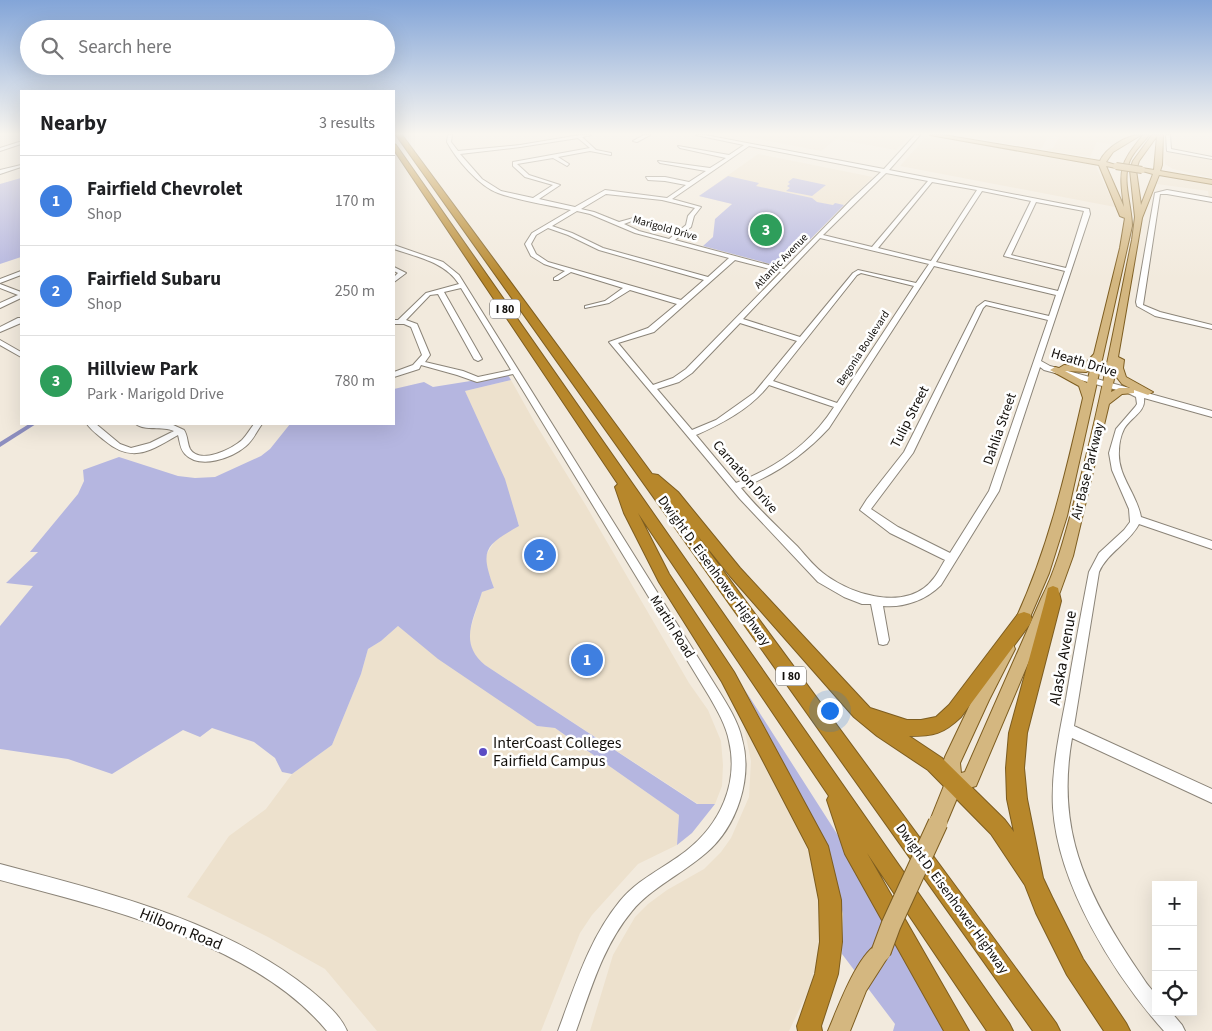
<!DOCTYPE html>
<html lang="en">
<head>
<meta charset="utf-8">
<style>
  body { margin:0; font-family:"Source Sans 3",sans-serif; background:#f2f2f2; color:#202124 }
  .controls { position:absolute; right:15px; bottom:15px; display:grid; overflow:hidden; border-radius:0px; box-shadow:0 5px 20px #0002 }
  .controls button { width:45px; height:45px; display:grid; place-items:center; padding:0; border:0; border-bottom:1px solid #e0e0e0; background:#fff; color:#202124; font:25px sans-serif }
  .you { position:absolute; left:829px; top:710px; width:18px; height:18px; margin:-12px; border:4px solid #fff; border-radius:50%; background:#1a73e8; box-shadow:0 0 0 8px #1a73e833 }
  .badge { display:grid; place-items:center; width:32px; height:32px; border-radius:50%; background:#5b4cc4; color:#fff; font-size:16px; font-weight:700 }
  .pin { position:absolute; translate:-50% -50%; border:2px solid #fff; box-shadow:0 1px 5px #0006 }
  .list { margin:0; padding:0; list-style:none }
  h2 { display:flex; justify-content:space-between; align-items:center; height:65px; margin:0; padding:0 20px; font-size:21px }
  h2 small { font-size:16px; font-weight:400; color:#757577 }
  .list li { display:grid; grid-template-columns:32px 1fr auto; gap:15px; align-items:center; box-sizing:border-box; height:90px; padding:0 20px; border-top:1px solid #e0e0e0 }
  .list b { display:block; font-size:19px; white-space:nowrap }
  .list p { margin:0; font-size:16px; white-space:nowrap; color:#757577 }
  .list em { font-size:16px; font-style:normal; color:#757577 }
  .icon { flex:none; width:28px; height:28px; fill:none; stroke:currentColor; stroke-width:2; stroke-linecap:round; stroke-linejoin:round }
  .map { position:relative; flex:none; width:1212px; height:1031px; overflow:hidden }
  .search { position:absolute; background:#fff; box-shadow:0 5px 20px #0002; left:20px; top:20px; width:375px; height:55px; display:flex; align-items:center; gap:12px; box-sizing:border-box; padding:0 18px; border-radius:28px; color:#757577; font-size:19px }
  .panel { position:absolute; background:#fff; box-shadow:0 5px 20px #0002; left:20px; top:90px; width:375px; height:335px; border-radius:0px }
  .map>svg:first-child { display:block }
</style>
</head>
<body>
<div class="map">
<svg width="1212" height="1031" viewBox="0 0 1212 1031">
  <rect width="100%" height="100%" fill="#f2eadd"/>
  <g fill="#ede1cd">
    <polygon points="737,135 911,135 896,150 836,139 821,151"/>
    <polygon points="954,135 1049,135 1041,149"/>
    <polygon points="1051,135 1130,135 1113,145 1097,142 1090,157 1045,150 1053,148 1059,137"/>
    <polygon points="932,137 1095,164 1115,207 900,166 925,138"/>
    <polygon points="1164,152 1212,159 1212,178 1173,169 1165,164"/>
    <polygon points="758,154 873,177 823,225 699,196"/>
    <polygon points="1159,177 1167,177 1212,184 1212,198 1209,198 1208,191 1157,184"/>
    <polygon points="511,380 535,423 585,504 689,683 708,710 721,741 723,765 722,786 715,804 698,804 485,665 476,658 470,646 469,633 482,592 494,588 486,566 485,557 496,539 519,525 465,391"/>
    <polygon points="398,626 537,726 555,728 679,815 677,845 638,864 592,915 580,933 541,1031 377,1031 325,969 268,937 187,897 229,836 266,809 292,774 332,745 361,674 368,649 381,641"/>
    <polygon points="743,722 810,854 821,906 821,939 811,985 789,1031 590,1031 613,955 635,917 648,904 667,890 704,869 721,852 731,838 749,797 751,761"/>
  </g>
  <g fill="#b5b6e0">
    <polygon points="728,176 759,183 756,186 812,198 817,202 833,205 835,203 844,205 785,265 778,266 703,246 713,237 715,219 732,204 699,196"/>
    <polygon points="21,178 21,257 0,264 0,184"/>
    <polygon points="793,178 826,185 812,196 786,191 790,188 787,186 790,184 788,182"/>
    <path d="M508,375L511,380L465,391L505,479L519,526C484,546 480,550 494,588L482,592C474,619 458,643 485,665L697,804H715L692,833L677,845L679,815L555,728L537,726L438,659L398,626L381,641L368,649L361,674L332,745L292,774L282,772L275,758L254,742L212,728L200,737L183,730L112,774L68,759L0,749V626L33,586L6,583L38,552H30L78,494L84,481L83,470L119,457L178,476L195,478L215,477L261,456L270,449L290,424H394V389L424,382L433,387Z"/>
    <polygon points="745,690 963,1031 893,1031 895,1024 842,954 843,914 827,845"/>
  </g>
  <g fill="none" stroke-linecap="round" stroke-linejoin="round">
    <polygon fill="#8d8ebf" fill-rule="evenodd" points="29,424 36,424 0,447 0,442"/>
    <defs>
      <g id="minor">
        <path d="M448,135H452L451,142L458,151L520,145L580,135H591L582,137L596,150L611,153V155L590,151L558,157L569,164L567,166L553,158L517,164L529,175L560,185L539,199L575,207L605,190L667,198L686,185L665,181L648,180L646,177H665L689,182L706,171L660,163L658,161L710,168L726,158L680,148L678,146L729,155L744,145L696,135H705L884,169L915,135H920L889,170L1089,209L1090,214L1041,361L1050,366L1212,411V417L1144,398C1146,412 1131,417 1124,429C1121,435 1119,444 1119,451C1117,475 1137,494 1141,517L1212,541V549L1139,524C1129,543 1108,552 1099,572L1074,726L1212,789V803L1072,738C1058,818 1078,875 1120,943C1128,956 1137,969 1145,981C1148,986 1155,992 1156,997C1157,1002 1156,1008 1156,1012H1171L1182,1025L1185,1031H1164C1114,975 1058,885 1053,808C1051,771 1059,735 1066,699C1073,656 1081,614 1089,572L1099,553L1124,530L1130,522L1129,509L1112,470L1109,453L1116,429L1135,407L1137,404L1136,397L1128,393L1044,370L1040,367L999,491L941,585C926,600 904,608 883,606L889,640L887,644L883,645L879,644L871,604H862L844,597L818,582L740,499L609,342L648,328L677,304L630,290L609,303L585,308V306L605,301L623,288L571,272L558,280H554V278L565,271L544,264L531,256L525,244L532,233L571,210C548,205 520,201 498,193C479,186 456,159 447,142ZM578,138L590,148L513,162V166L525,177L553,185L533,198L501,191L482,179L460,154L520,147ZM749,146L881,172L851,200L784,269L675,240L691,227L694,216L701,207L672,199ZM886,173L928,181L872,247L823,235ZM932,182L977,190L931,261L878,248ZM982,191L1031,201L1004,256L1065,271L1058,291L936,262ZM606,194L662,200L695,208L688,216L686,225L669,239L639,231L624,224L637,219V217L619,222L594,212L581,209ZM1036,202L1084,211L1066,268L1011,255ZM577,211L590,214L635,233L729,258L708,277L603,248L572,233L552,226ZM548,228L568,235L599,250L704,280L681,300L548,262L536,254L531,244L536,235ZM820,238L929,264L916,283L858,270L853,273L800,337L743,319ZM735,260L781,272L686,369L673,378L653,385L618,343L654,332ZM934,266L1056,295L1049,316L985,301L977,307L904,452L867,499L860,510L890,533L945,560C939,570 934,581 924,588C897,608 852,594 827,576C816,569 806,556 797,546C778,527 758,509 741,488C775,475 804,455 829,428ZM861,273L914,286L837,403L773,381L857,275ZM986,305L1048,320L989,491L950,553L898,527L871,509L913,453L983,308ZM740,323L797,341L754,393L716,420L692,430L657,389L679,382L692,373ZM769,385L834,407C811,443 776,468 736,483L696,435C723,423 750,409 769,385Z"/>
        <polygon points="644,135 650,135 637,142 633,141"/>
        <polygon points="1166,135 1170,135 1171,149 1212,157 1212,159 1167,151"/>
        <polygon points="19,142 21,142 21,144 0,151 0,148"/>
        <polygon points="21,165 21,167 0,174 0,170"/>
        <polygon points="1167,190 1212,198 1212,202 1167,194 1160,194 1143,305 1160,312 1212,325 1212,329 1155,316 1137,306 1136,302 1155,193"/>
        <path d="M394,245L443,262L459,275L717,688C727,704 738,721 742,739C753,778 737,827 706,853C682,874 652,887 632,911C603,946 591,989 576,1031H558C575,986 589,939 620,901C638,879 664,868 686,851C720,825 739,783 729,741C726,725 717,710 709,696L513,374L477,382L457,375L421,365L419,369L394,377V372L413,365L422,355L411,327L404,324H394V320H398L426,293L459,284C445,262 417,257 394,249ZM461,288L511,370L478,377L463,371L425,362L430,355L417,324L406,320L430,295L438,294L474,359L478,361L482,359L444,292Z"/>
        <polygon points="394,267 406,273 394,282 394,277 398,273 394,271"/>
        <polygon points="21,271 21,275 0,283 0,279"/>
        <polygon points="0,284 21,292 21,298 0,308 0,303 18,295 0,288"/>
        <polygon points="18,318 21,318 21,323 0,332 0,327"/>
        <polygon points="0,340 21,352 21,357 0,345"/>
        <path d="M87,424H96L120,444L131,448L150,443L174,431C163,426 144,431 136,424H171L184,430C188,436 187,443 190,449C200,465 232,449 242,440C247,435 250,429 254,424H262C257,431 253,440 246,446C232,458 200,470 185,454C180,449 180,442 178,435C150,451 132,464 104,440C98,435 91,430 87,424Z"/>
        <path d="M0,864C105,892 223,920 309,989C322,1000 340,1014 347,1031H327C254,943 106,908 0,880Z"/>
      </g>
      <g id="major">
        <path d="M930,135H943L1100,161C1106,148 1126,135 1141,135L1113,152L1106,162L1119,166L1116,168L1106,166L1124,207C1119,169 1119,165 1143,135H1149C1143,143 1134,151 1130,160C1121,180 1132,205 1132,226L1067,516L1049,573L1024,631L1019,633L1014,631L1012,627C1047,554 1065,477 1083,398L1079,386L1050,370L1055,367L1059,368L1064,365L1083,366L1094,354L1120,248L1125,218L1120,216L1099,165ZM1090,370L1087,383L1065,371L1086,372Z"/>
        <path d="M1152,135H1163L1162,165L1160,171L1212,180V184L1159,175L1142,218L1118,357L1124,360L1123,368L1126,377L1153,392L1148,395L1134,390V393L1122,394L1109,404L1073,556L1060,592L1054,602L976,786L960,791L944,829L938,832L932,829L929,823L945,783L943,763L945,757L977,690L1003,644L1008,643L1013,644L1015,649L989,700L960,763L961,773L965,772L1041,599C1059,564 1067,526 1078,488C1100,406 1115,323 1132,240L1135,217L1130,170L1133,161ZM1157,136L1154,170L1142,168L1139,170L1153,174L1141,205L1136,170L1139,161ZM1115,375L1122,384L1130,388H1119L1111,392Z"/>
        <path d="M881,942L888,945L891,952L866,991L850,1031H828C838,1008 858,951 881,942Z"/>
      </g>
      <g id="highway">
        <path d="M396,135H402L652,474L658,475L678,492L740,568L870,708L907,720H921L936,717L949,705L1018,614L1024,612L1030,614L1032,619L1030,624L961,717C943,734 934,736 909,736L942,758L1005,820L1014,832L1007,799L1006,768L1009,733L1045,601L1048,588L1053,586L1058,588L1061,601L1027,733L1024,768L1027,799L1043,878L1052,897L1083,959L1126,1023L1130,1031H1104L1067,975L1036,913L1025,885L991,834L928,770L877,736L854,717L730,576L694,531L1056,1023L1060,1031H1033Z"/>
        <polygon points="394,144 396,145 1009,1023 1013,1031 987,1031 867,853 969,1031 944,1031 845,854 827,800 829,796 638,513 669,574 734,672 828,846 841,900 842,942 838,974 821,1026 822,1031 798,1031 797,1026 815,974 820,942 819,900 809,849 722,682 659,582 624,513 615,487 618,484 394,150"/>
      </g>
    </defs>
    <use href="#minor" stroke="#8b8478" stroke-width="2"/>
    <use href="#major" stroke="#7d5d20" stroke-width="2"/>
    <use href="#highway" stroke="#7d5d20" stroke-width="2"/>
    <use href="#minor" fill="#fff" fill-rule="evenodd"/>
    <use href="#major" fill="#d4b780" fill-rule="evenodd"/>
    <use href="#highway" fill="#b7872b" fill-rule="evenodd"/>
    <defs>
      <polyline id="major-bridge-far1" points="1116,166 1142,170"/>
      <polyline id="major-bridge" points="881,952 891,925 938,823"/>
    </defs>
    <use href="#major-bridge-far1" stroke="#7d5d20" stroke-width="8" stroke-linecap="butt"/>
    <use href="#major-bridge" stroke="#7d5d20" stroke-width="21" stroke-linecap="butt"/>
    <use href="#major-bridge-far1" stroke="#d4b780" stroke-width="6"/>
    <use href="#major-bridge" stroke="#d4b780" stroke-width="19"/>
  </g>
  <linearGradient id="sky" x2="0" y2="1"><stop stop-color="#83a5d8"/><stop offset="0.48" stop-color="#f9f6f0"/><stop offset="1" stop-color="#f9f6f0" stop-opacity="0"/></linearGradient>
  <rect width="1212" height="279" fill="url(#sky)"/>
  <circle fill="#5b4cc4" stroke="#fff" stroke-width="2" cx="483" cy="752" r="5"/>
  <g text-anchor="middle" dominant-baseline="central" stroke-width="5" stroke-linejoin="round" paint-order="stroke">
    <g font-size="11" fill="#120f0b" stroke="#fff">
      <text transform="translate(665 228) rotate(16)">Marigold Drive</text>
      <text transform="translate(781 261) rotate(-46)">Atlantic Avenue</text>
      <text transform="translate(863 348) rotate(-57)">Begonia Boulevard</text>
    </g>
    <g fill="#fff" stroke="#595754" stroke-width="1">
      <rect x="490" y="299.5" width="30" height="19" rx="4"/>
      <rect x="776" y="666.5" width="30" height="19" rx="4"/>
    </g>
    <g font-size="12" font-weight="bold" fill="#120f0b">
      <text x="505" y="309">I 80</text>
      <text x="791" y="676">I 80</text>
    </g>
    <g font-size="14" fill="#120f0b" stroke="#fff">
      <text transform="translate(1084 363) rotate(17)">Heath Drive</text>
      <text transform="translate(910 417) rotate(-63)">Tulip Street</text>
      <text transform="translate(1000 429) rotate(-71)">Dahlia Street</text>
      <text transform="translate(1088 471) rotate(-76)">Air Base Parkway</text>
      <text transform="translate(745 477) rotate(49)">Carnation Drive</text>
      <text transform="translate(714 571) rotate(54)">Dwight D. Eisenhower Highway</text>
      <text transform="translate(672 627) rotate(58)">Martin Road</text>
      <text transform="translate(952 899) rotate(54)">Dwight D. Eisenhower Highway</text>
    </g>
    <g font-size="16" fill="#120f0b" stroke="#fff">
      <text transform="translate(1063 658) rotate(-80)">Alaska Avenue</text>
      <text transform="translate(181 929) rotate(22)">Hilborn Road</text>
    </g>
    <g font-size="16" fill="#120f0b" stroke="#fff" text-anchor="start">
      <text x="493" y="743">InterCoast Colleges<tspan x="493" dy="18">Fairfield Campus</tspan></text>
    </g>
  </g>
</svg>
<div class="controls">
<button>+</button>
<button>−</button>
<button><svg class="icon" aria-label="locate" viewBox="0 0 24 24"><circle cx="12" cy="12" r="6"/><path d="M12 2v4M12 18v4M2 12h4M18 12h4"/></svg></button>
</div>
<div class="you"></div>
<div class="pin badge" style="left:587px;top:660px;background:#3f7fe0">1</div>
<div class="pin badge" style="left:540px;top:555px;background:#3f7fe0">2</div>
<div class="pin badge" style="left:766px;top:230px;background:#2e9e5b">3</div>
<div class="search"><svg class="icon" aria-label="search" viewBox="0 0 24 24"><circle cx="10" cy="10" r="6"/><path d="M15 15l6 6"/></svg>Search here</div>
<section class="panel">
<h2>Nearby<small>3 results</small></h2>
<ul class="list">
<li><span class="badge" style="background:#3f7fe0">1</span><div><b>Fairfield Chevrolet</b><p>Shop</p></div><em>170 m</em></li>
<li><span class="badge" style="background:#3f7fe0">2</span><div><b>Fairfield Subaru</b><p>Shop</p></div><em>250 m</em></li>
<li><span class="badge" style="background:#2e9e5b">3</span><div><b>Hillview Park</b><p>Park · Marigold Drive</p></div><em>780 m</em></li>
</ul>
</section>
</div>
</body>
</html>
